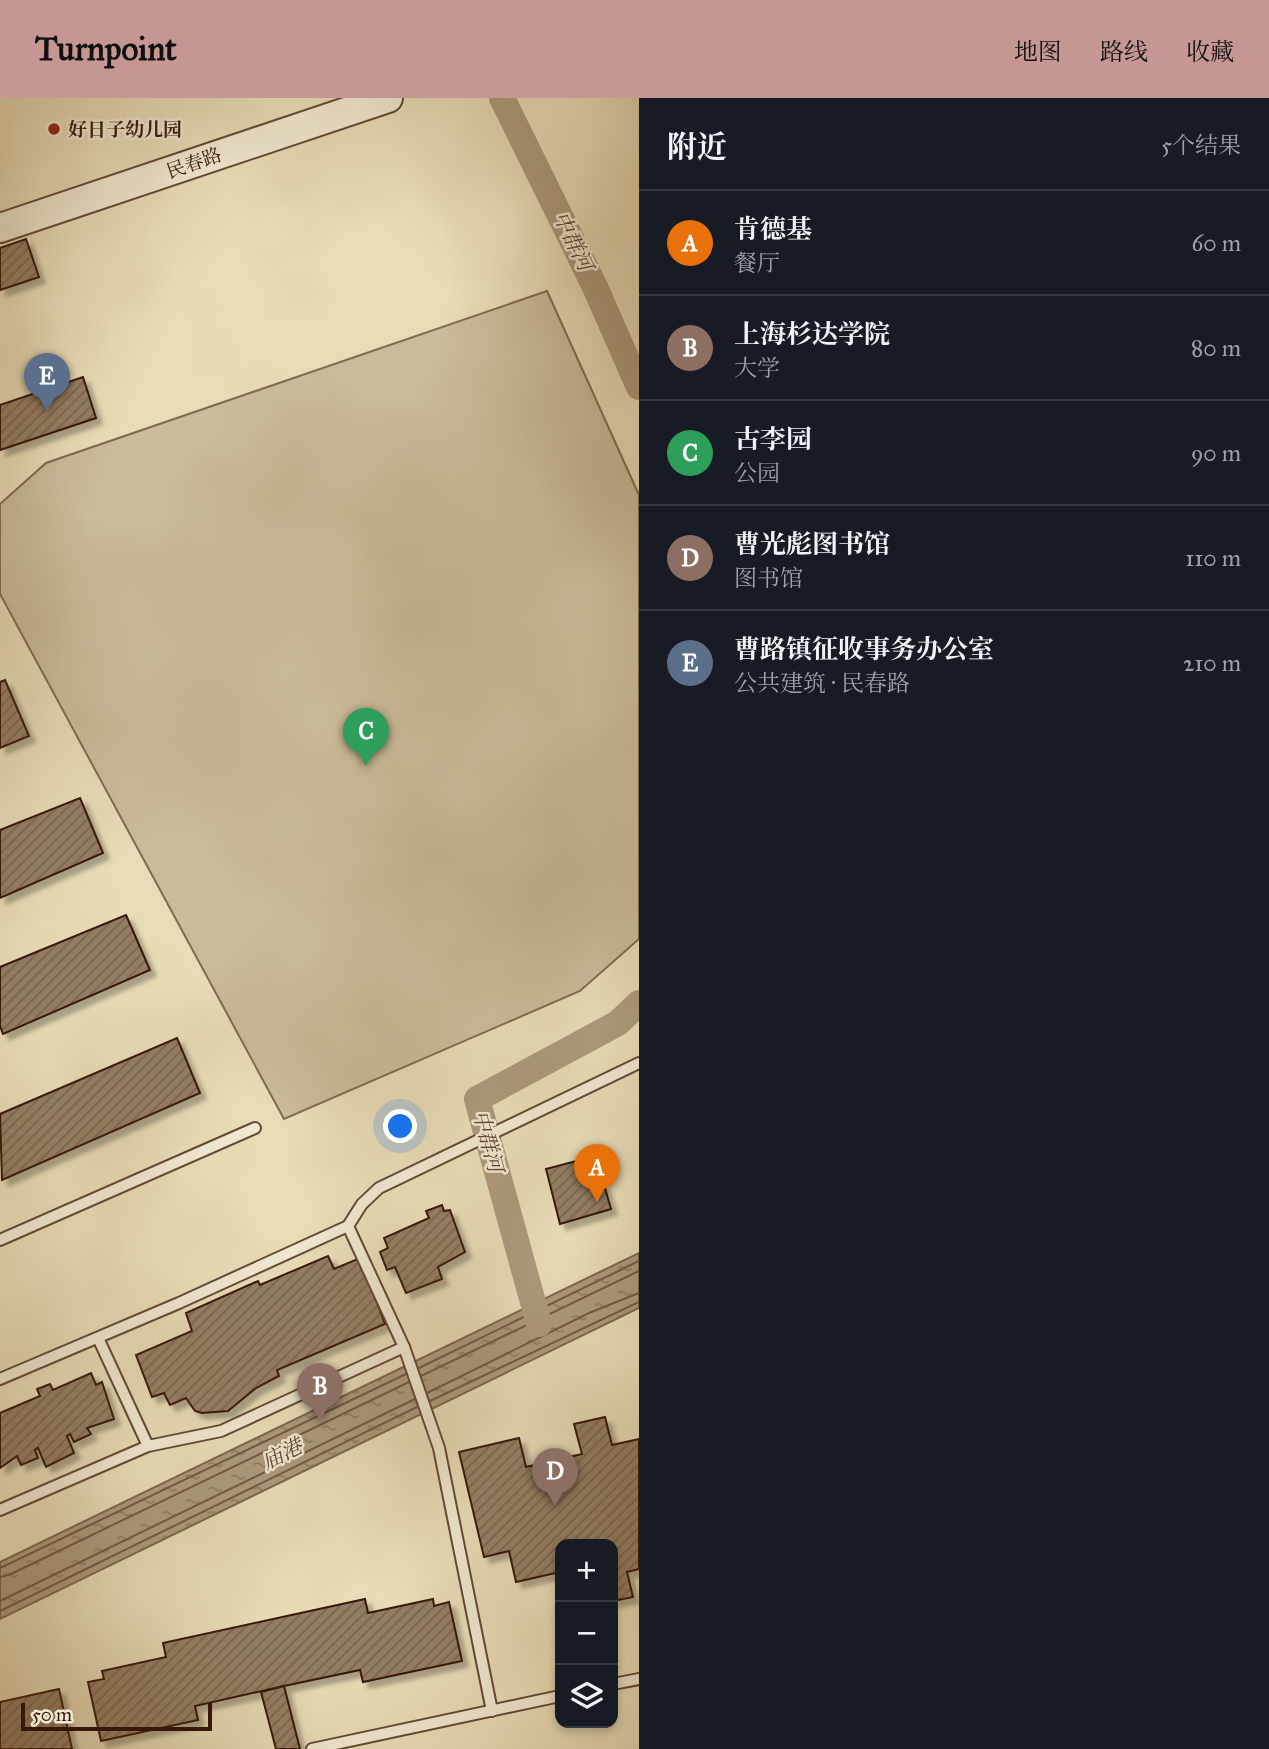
<!DOCTYPE html>
<html lang="zh">
<head>
<meta charset="utf-8">
<style>
  body { margin:0; font-family:"IM FELL Great Primer","Noto Serif SC",serif; background:#20242c; color:#f1f3f6 }
  .controls { position:absolute; right:21px; bottom:21px; display:grid; overflow:hidden; border-radius:14px; box-shadow:0 4px 10px #0003 }
  .controls button { width:63px; height:63px; display:grid; place-items:center; padding:0; border:0; border-bottom:2px solid #363941; background:#171b24; color:#f1f3f6; font:35px sans-serif }
  .scale { position:absolute; left:21px; bottom:18px; width:191px; box-sizing:border-box; padding-left:7px; border:4px solid #37180a; border-top:0; font-size:19px; line-height:24px; white-space:nowrap; color:#37180a; -webkit-text-stroke:5px #f0e8d0; paint-order:stroke }
  .you { position:absolute; left:401px; top:1029px; width:24px; height:24px; margin:-18px; border:5px solid #fff; border-radius:50%; background:#1a73e8; box-shadow:0 0 0 10px #1a73e833 }
  .badge { display:grid; place-items:center; width:46px; height:46px; border-radius:50%; background:#c59692; color:#fff; font-size:23px; font-weight:700 }
  .pin { position:absolute; translate:-50% -58px; filter:drop-shadow(0 2px 4px #0008) }
  .pin::after { content:''; position:absolute; top:37px; width:24px; height:21px; background:inherit; clip-path:polygon(0 0,100% 0,50% 100%) }
  .list { margin:0; padding:0; list-style:none }
  h2 { display:flex; justify-content:space-between; align-items:center; height:91px; margin:0; padding:0 28px; font-size:30px }
  h2 small { font-size:23px; font-weight:400; color:#9ea1a6 }
  .list li { display:grid; grid-template-columns:46px 1fr auto; gap:21px; align-items:center; box-sizing:border-box; height:105px; padding:0 28px; border-top:2px solid #363941 }
  .list b { display:block; font-size:26px; white-space:nowrap }
  .list p { margin:0; font-size:23px; white-space:nowrap; color:#9ea1a6 }
  .list em { font-size:23px; font-style:normal; color:#9ea1a6 }
  .icon { flex:none; width:38px; height:38px; fill:none; stroke:currentColor; stroke-width:2; stroke-linecap:round; stroke-linejoin:round }
  .map { position:relative; flex:none; width:639px; height:1651px; overflow:hidden }
  header { display:flex; align-items:center; gap:42px; box-sizing:border-box; height:98px; padding:0 35px; background:#c59692; color:#111 }
  header strong { font-size:33px }
  nav { display:flex; gap:38px; margin-inline-start:auto; font-size:24px }
  main { display:flex }
  aside { flex:1; background:#171b24 }
  .map>svg:first-child { display:block }
</style>
</head>
<body>
<header>
<strong>Turnpoint</strong>
<nav><a>地图</a><a>路线</a><a>收藏</a></nav>
</header>
<main>
<div class="map">
<svg width="639" height="1651" viewBox="0 0 639 1651">
  <defs>
    <pattern id="water-ripples" width="26" height="14" patternUnits="userSpaceOnUse" patternTransform="scale(1.75)"><rect width="26" height="14" fill="#ac997c"/><path d="M2 4q2-2 4 0t4 0M15 11q2-2 4 0t4 0" fill="none" stroke="#8d7c64"/></pattern>
    <pattern id="building-hatch" width="6" height="6" patternUnits="userSpaceOnUse" patternTransform="scale(1.75)"><rect width="6" height="6" fill="#937e64"/><path d="M-1 1l2-2M0 6l6-6M5 7l2-2" fill="none" stroke="#796651"/></pattern>
    <filter id="shadow"><feDropShadow dx="6" dy="6" stdDeviation="2" flood-color="#0004"/></filter>
  </defs>
  <rect width="100%" height="100%" fill="#e8dcb7"/>
  <filter id="stains"><feTurbulence type="fractalNoise" baseFrequency=".00286" numOctaves="4"/><feColorMatrix values="0 0 0 0 .2 0 0 0 0 .09 0 0 0 0 .02 0 0 0 .5 -.17"/></filter>
  <radialGradient id="worn" r=".72"><stop offset=".6" stop-color="#630" stop-opacity="0"/><stop offset="1" stop-color="#630" stop-opacity=".3"/></radialGradient>
  <polygon fill="#cabb9a" stroke="#806a52" stroke-width="2" points="547,193 639,397 639,841 580,893 284,1021 0,496 0,406 46,365"/>
  <polygon fill="url(#water-ripples)" stroke="#7d654e" stroke-width="2" points="639,1155 639,1210 0,1521 0,1464"/>
  <g fill="none" stroke-linecap="round" stroke-linejoin="round">
    <g stroke="#725843" stroke-width="2">
      <polyline points="419,1270 639,1163"/>
      <polyline points="421,1278 639,1173"/>
      <polyline points="427,1295 589,1215 639,1195"/>
      <polyline points="430,1303 639,1204"/>
      <polyline points="0,1470 406,1276"/>
      <polyline points="0,1479 9,1477 409,1284"/>
      <polyline points="0,1503 415,1301"/>
      <polyline points="0,1513 417,1309"/>
    </g>
    <g stroke="#ac997c" stroke-width="26">
      <polyline points="502,0 595,189 639,289"/>
      <polyline points="539,1226 477,1001 618,925 639,905"/>
    </g>
  </g>
  <g fill="url(#building-hatch)" stroke="#37180a" stroke-width="2" filter="url(#shadow)">
    <polygon points="26,141 39,179 0,192 0,150"/>
    <polygon points="83,279 96,320 0,352 0,307"/>
    <polygon points="5,582 29,638 0,650 0,584"/>
    <polygon points="80,700 103,755 0,800 0,732"/>
    <polygon points="126,817 150,872 3,936 0,928 0,869"/>
    <polygon points="177,940 200,995 2,1082 0,1016"/>
    <polygon points="584,1061 591,1090 604,1087 611,1111 560,1126 546,1071"/>
    <polygon points="442,1107 444,1113 450,1112 465,1154 438,1169 442,1181 406,1195 395,1169 387,1172 380,1154 388,1150 384,1140 429,1120 426,1113"/>
    <polygon points="328,1158 334,1171 360,1160 385,1226 277,1272 279,1278 256,1290 228,1313 202,1315 195,1313 186,1300 170,1307 164,1295 152,1299 136,1257 192,1233 186,1215 258,1183 260,1187"/>
    <polygon points="91,1275 96,1287 102,1284 114,1321 87,1330 91,1336 74,1344 70,1336 67,1338 74,1355 46,1369 38,1350 35,1352 38,1360 21,1367 17,1358 0,1370 0,1315 40,1298 37,1291 50,1286 53,1292"/>
    <polygon points="605,1319 612,1347 639,1341 639,1471 627,1474 633,1499 613,1503 613,1446 560,1446 560,1474 516,1484 509,1453 484,1459 459,1354 519,1340 526,1369 582,1356 574,1326"/>
    <polygon points="365,1501 368,1515 433,1501 434,1508 449,1504 462,1563 363,1584 360,1572 284,1588 195,1608 198,1622 101,1643 88,1584 104,1581 102,1573 166,1559 163,1545"/>
    <polygon points="284,1588 300,1651 276,1651 261,1594"/>
    <polygon points="59,1591 72,1651 0,1651 0,1604"/>
  </g>
  <g fill="none" stroke-linecap="round" stroke-linejoin="round">
    <defs>
      <g id="service">
        <polyline points="0,1142 255,1030"/>
        <polyline points="98,1240 148,1348"/>
        <polyline points="404,1249 439,1350 492,1613"/>
        <polyline points="0,1281 179,1205 348,1128 362,1106 379,1090 639,965"/>
        <polyline points="0,1412 148,1348 221,1333 404,1249 348,1128"/>
        <polyline points="613,1586 639,1581"/>
        <polyline points="312,1651 560,1598"/>
      </g>
      <polyline id="tertiary" points="0,130 388,0"/>
    </defs>
    <use href="#service" stroke="#634935" stroke-width="14"/>
    <use href="#tertiary" stroke="#634935" stroke-width="32"/>
    <use href="#service" stroke="#f0e8d0" stroke-width="10"/>
    <use href="#tertiary" stroke="#f0e8d0" stroke-width="28"/>
  </g>
  <circle fill="#8f2418" stroke="#f0e8d0" stroke-width="2.5" cx="54" cy="31" r="7"/>
  <g text-anchor="middle" dominant-baseline="central" stroke-width="5" stroke-linejoin="round" paint-order="stroke">
    <g font-size="19" font-weight="bold" fill="#37180a" stroke="#f0e8d0" text-anchor="start">
      <text x="68" y="31">好日子幼儿园</text>
    </g>
    <g font-size="19" fill="#37180a" stroke="#f0e8d0">
      <text transform="translate(194 65) rotate(-19)">民春路</text>
    </g>
    <g font-size="21" font-style="italic" fill="#604532" stroke="#f0e8d0">
      <text transform="translate(573 143) rotate(64)">中群河</text>
      <text transform="translate(488 1043) rotate(75)">中群河</text>
      <text transform="translate(282 1356) rotate(-27)">庙港</text>
    </g>
  </g>
  <rect width="100%" height="100%" filter="url(#stains)"/>
  <rect width="100%" height="100%" fill="url(#worn)"/>
</svg>
<div class="controls">
<button>+</button>
<button>−</button>
<button><svg class="icon" aria-label="layers" viewBox="0 0 24 24"><path d="M12 4l9 5-9 5-9-5zM3 14l9 5 9-5"/></svg></button>
</div>
<div class="scale">50 m</div>
<div class="you"></div>
<div class="pin badge" style="left:597px;top:1104px;background:#e8710a">A</div>
<div class="pin badge" style="left:320px;top:1323px;background:#8d6e63">B</div>
<div class="pin badge" style="left:366px;top:668px;background:#2e9e5b">C</div>
<div class="pin badge" style="left:555px;top:1408px;background:#8d6e63">D</div>
<div class="pin badge" style="left:47px;top:313px;background:#5c6f8a">E</div>
</div>
<aside>
<h2>附近<small>5个结果</small></h2>
<ul class="list">
<li><span class="badge" style="background:#e8710a">A</span><div><b>肯德基</b><p>餐厅</p></div><em>60 m</em></li>
<li><span class="badge" style="background:#8d6e63">B</span><div><b>上海杉达学院</b><p>大学</p></div><em>80 m</em></li>
<li><span class="badge" style="background:#2e9e5b">C</span><div><b>古李园</b><p>公园</p></div><em>90 m</em></li>
<li><span class="badge" style="background:#8d6e63">D</span><div><b>曹光彪图书馆</b><p>图书馆</p></div><em>110 m</em></li>
<li><span class="badge" style="background:#5c6f8a">E</span><div><b>曹路镇征收事务办公室</b><p>公共建筑 · 民春路</p></div><em>210 m</em></li>
</ul>
</aside>
</main>
</body>
</html>
